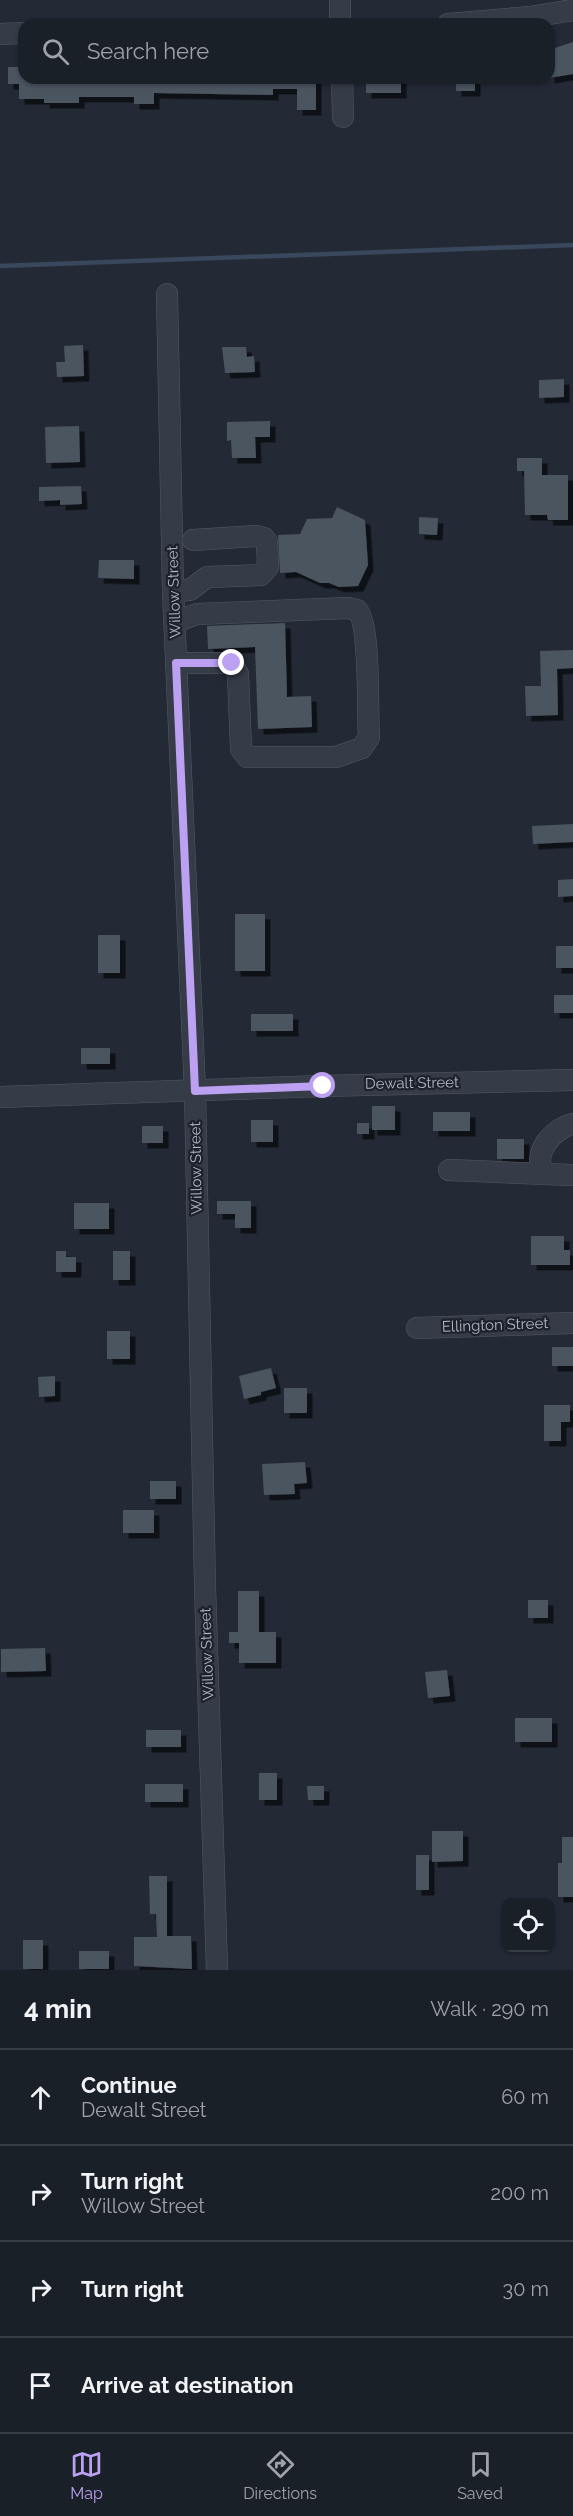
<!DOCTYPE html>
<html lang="en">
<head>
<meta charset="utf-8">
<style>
  body { margin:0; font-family:Raleway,sans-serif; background:#232830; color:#f1f3f6 }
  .controls { position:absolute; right:18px; bottom:18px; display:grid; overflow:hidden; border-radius:12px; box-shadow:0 2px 4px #0004 }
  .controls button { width:54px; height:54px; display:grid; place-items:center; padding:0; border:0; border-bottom:2px solid #383e45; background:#1a2028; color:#f1f3f6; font:30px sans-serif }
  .stop { position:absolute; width:18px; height:18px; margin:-14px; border:4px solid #bca0f2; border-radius:50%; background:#fff }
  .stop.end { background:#bca0f2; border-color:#fff; box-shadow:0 2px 6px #0008 }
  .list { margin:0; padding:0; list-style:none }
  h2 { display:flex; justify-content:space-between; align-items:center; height:78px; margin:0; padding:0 24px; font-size:26px }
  h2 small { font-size:20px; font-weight:400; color:#9fa3a8 }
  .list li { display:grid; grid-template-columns:39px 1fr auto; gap:18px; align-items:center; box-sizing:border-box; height:96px; padding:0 24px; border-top:2px solid #383e45 }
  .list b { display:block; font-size:22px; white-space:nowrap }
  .list p { margin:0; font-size:20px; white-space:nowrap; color:#9fa3a8 }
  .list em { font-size:20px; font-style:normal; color:#9fa3a8 }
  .icon { flex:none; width:33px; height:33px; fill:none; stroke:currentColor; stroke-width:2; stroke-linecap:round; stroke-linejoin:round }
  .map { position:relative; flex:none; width:573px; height:1970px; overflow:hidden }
  .search { position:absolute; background:#1a2028; box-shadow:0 2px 4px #0004; left:18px; right:18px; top:18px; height:66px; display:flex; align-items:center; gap:15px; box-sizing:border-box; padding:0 21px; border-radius:18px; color:#9fa3a8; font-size:22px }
  .sheet { height:462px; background:#1a2028 }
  nav { display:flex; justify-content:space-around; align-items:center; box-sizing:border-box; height:84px; border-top:2px solid #383e45; background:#1a2028; font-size:16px; color:#9fa3a8 }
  nav a { display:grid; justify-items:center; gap:3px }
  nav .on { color:#bca0f2 }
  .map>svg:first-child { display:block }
</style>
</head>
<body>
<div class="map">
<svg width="573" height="1970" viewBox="0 0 573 1970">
  <defs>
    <filter id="shadow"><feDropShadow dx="5.5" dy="5.5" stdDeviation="0" flood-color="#0009"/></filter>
  </defs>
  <rect width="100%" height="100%" fill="#232a36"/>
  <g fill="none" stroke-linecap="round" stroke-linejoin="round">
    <polyline stroke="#3a485d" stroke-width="4.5" points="0,266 573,245"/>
  </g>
  <g fill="#4b5461" filter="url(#shadow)">
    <polygon points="573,42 573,74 549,78 549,50"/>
    <polygon points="8,67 24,67 24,78 316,78 316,110 297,110 297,89 273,89 273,95 154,93 154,104 134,104 134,97 79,97 79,103 44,103 44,99 19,99 19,84 8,84"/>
    <rect x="366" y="78" width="35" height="15"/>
    <rect x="456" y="78" width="19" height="13"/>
    <polygon points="83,345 84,376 57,377 56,362 65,362 64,346"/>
    <polygon points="222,347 246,347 247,357 254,356 255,372 225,373"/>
    <polygon points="564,379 564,397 539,398 539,380"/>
    <polygon points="270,421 270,437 255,437 256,458 232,458 231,440 227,441 227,422"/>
    <polygon points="79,426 80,462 46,463 45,427"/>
    <polygon points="517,458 542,458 542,475 568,475 568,520 548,520 547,515 525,515 524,471 517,471"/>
    <polygon points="81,486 82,504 60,505 60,500 39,501 39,487"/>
    <polygon points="337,507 365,520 368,565 358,586 339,587 329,583 320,583 296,572 280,573 278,535 300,534 307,519 332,518"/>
    <polygon points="419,517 438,518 437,535 419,534"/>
    <polygon points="99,560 134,560 134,579 98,578"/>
    <polygon points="285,623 287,697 311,696 312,727 258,729 255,647 208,649 207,626"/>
    <polygon points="573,650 573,668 557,669 558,715 526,716 525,686 541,686 540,651"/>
    <polygon points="573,824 573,842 533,844 532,826"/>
    <polygon points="573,879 573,896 558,897 558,880"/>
    <rect x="235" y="914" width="30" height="57"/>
    <rect x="98" y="935" width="22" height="38"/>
    <rect x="556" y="946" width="17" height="22"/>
    <rect x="554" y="995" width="19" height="18"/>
    <rect x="251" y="1014" width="42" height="17"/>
    <rect x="81" y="1048" width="29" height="16"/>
    <rect x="372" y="1106" width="23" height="24"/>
    <rect x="433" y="1112" width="37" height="19"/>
    <rect x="251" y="1120" width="22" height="22"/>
    <rect x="357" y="1123" width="12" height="11"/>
    <rect x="142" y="1126" width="21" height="17"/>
    <rect x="497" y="1139" width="27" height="20"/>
    <polygon points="217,1201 251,1201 251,1228 235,1228 235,1214 217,1214"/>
    <rect x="74" y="1203" width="35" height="26"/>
    <polygon points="531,1236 564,1236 564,1250 570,1250 570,1265 531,1265"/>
    <polygon points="56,1251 66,1251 66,1257 76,1257 76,1272 56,1272"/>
    <rect x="113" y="1251" width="17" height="29"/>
    <rect x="107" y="1331" width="23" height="28"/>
    <rect x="552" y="1347" width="21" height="19"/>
    <polygon points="271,1368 276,1388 261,1392 261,1395 244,1399 239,1376"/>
    <polygon points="55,1376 55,1396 39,1397 38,1377"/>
    <rect x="284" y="1388" width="23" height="25"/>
    <polygon points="544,1405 570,1405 570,1422 561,1422 561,1441 544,1441"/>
    <polygon points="305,1462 307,1483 294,1484 295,1494 264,1495 262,1464"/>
    <rect x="150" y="1481" width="26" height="18"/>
    <rect x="123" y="1510" width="31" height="23"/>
    <polygon points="238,1591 259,1591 259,1632 276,1632 276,1663 239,1663 239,1643 229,1643 229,1632 238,1632"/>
    <rect x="528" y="1600" width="20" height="18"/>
    <polygon points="45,1648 46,1671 1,1672 1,1649"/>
    <polygon points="447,1670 450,1696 428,1698 425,1672"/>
    <rect x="515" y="1718" width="37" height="24"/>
    <rect x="146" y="1730" width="35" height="17"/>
    <rect x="259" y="1773" width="18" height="27"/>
    <rect x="145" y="1784" width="38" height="18"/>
    <polygon points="307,1786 324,1786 324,1800 308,1800"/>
    <polygon points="432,1831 463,1831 463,1861 432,1862"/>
    <polygon points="562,1837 573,1837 573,1897 558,1897 558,1863 562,1863"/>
    <rect x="416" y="1855" width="13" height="35"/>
    <polygon points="149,1876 167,1876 167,1936 191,1936 192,1969 134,1966 134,1937 157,1937 156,1914 150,1914"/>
    <rect x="23" y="1940" width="20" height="29"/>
    <rect x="79" y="1951" width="30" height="18"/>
  </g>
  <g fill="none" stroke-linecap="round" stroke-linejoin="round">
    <defs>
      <g id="minor">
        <polyline points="340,0 340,24"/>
        <polyline points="448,24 530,17 573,10"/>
        <polyline points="0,34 24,33"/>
        <polyline points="342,78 343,117"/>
        <polyline points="167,294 173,591 195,1091 205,1586 217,1970"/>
        <polyline points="173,591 190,590 207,577 261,575 268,567 267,542 264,538 257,536 193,540"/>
        <path d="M175,622L197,614L348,608L357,610C371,624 367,713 369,737L362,748L336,757H247L241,749L238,674L232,663H176"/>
        <polyline points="0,1097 323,1086 573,1080"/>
        <path d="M573,1124C553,1128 531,1154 544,1174L573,1175"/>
        <polyline points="449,1170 544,1174"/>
        <polyline points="417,1328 573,1323"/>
      </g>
    </defs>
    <use href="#minor" stroke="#545a64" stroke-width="22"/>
    <use href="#minor" stroke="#363c47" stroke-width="21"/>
  </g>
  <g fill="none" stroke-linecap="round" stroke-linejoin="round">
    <polyline stroke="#bca0f2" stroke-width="8" points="232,663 176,663 195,1091 323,1086"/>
  </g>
  <g text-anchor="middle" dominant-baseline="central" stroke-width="4.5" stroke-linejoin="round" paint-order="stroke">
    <g font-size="15" fill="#b1b7c3" stroke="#1c212b">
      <text transform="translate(174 592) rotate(-92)">Willow Street</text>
      <text transform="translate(412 1083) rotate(-1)">Dewalt Street</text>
      <text transform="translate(196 1168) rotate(-91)">Willow Street</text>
      <text transform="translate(495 1325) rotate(-2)">Ellington Street</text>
      <text transform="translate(207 1654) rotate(-92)">Willow Street</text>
    </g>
  </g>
</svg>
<div class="controls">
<button><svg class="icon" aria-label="locate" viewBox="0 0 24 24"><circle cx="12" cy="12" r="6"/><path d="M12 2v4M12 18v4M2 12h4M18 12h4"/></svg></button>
</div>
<div class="stop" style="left:323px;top:1086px"></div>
<div class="stop end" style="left:232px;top:663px"></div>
<div class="search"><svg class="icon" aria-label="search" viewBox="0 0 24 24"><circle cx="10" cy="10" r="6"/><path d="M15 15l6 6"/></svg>Search here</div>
</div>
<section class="sheet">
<h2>4 min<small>Walk · 290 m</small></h2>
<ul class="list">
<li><svg class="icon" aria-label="ahead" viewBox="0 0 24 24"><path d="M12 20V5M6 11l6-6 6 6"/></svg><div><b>Continue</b><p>Dewalt Street</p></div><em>60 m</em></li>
<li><svg class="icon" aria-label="right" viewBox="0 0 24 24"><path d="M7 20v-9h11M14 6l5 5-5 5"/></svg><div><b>Turn right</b><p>Willow Street</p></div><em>200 m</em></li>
<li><svg class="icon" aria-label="right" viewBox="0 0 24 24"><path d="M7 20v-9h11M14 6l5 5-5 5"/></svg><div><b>Turn right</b></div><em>30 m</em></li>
<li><svg class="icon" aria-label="arrive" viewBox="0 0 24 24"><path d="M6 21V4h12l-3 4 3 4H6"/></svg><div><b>Arrive at destination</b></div></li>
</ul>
</section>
<nav>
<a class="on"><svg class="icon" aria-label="map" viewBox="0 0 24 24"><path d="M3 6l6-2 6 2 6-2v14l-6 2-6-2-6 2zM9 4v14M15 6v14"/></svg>Map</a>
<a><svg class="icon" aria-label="directions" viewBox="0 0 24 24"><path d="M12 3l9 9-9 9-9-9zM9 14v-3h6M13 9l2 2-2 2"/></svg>Directions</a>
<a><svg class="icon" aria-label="saved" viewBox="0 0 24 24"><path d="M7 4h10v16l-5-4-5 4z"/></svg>Saved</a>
</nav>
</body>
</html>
